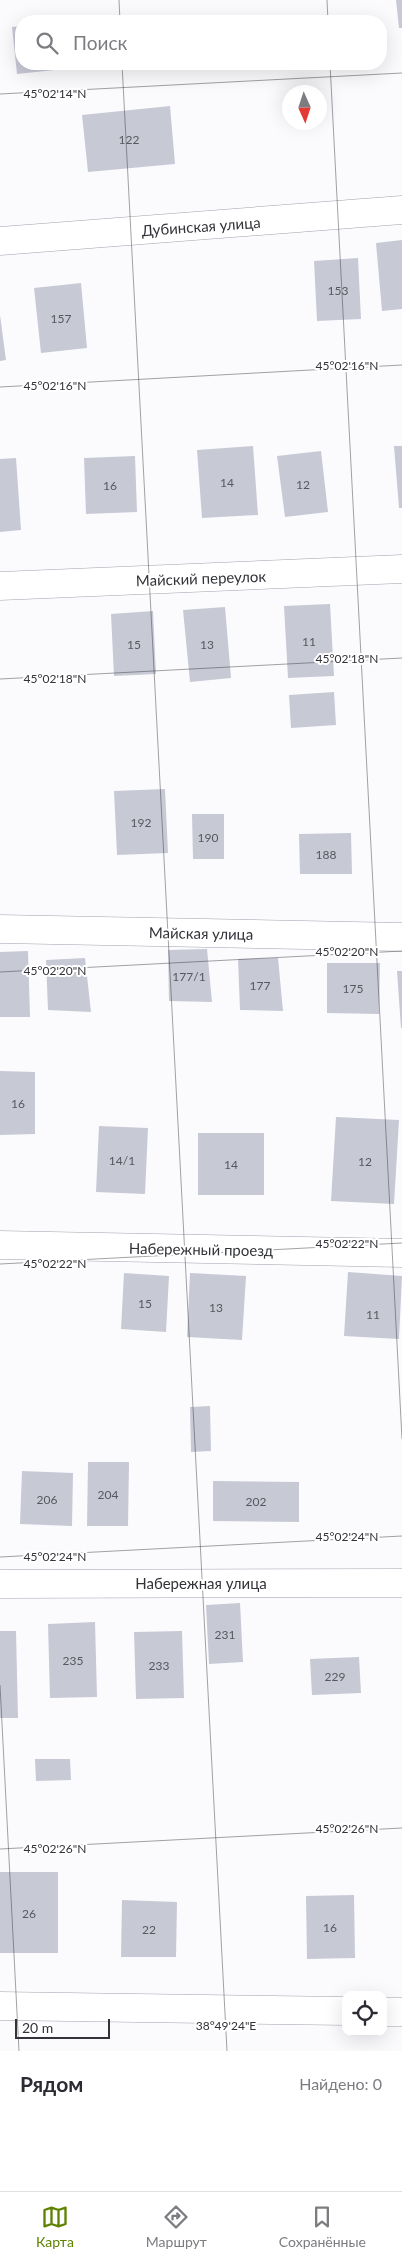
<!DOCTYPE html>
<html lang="ru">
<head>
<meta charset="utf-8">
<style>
  body { margin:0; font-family:Lato,sans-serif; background:#f7f7f7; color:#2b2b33 }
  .controls { position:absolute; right:15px; bottom:15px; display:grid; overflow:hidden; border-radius:10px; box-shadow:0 5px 20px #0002 }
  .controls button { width:45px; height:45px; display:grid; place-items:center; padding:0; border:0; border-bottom:1px solid #e1e1e2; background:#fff; color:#2b2b33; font:25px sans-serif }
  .compass { position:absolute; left:282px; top:85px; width:45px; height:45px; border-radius:50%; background:#fff; box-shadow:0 5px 20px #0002; rotate:177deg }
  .scale { position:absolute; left:15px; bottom:12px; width:95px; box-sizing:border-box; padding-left:5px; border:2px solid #323338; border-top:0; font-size:14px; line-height:18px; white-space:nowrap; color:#323338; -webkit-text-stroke:4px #fff; paint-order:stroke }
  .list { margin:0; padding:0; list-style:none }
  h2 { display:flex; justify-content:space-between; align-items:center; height:65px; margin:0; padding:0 20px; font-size:21px }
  h2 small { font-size:16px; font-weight:400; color:#7c7c81 }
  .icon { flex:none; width:28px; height:28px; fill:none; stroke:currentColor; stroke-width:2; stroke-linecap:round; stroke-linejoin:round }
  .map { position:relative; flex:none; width:402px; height:2051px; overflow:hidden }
  .search { position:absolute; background:#fff; box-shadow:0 5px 20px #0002; left:15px; right:15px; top:15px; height:55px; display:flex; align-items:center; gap:12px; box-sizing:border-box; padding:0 18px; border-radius:20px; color:#7c7c81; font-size:19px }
  .sheet { height:140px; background:#fff }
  nav { display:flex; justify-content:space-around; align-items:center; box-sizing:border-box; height:70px; border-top:1px solid #e1e1e2; background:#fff; font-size:14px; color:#7c7c81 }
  nav a { display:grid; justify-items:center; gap:2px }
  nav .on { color:#5e8200 }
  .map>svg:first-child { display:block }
</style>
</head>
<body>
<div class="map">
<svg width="402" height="2051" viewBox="0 0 402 2051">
  <rect width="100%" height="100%" fill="#fbfbfe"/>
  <g fill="#c7c9d5">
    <polygon points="396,0 402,0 402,28 399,28"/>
    <polygon points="87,19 88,21 75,21 75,20"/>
    <polygon points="21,26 21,64 92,64 92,66 17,74 12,27"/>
    <polygon points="170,106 175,164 88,172 82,115"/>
    <polygon points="402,240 402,309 382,311 376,243"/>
    <polygon points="358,258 361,319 317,321 314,261"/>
    <polygon points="81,283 87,348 41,353 34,288"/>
    <polygon points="0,315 6,360 0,361"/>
    <polygon points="253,446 258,515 202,518 197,450"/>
    <polygon points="394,446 402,446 402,508 399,508"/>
    <polygon points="321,451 328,512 285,517 277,456"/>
    <polygon points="135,456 137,512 86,514 84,458"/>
    <polygon points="16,458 21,530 0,532 0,459"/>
    <polygon points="330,604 334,676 288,678 284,606"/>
    <polygon points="225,607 231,678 190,682 183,610"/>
    <polygon points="153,611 156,674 114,676 111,614"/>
    <polygon points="334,692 336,725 291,728 289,695"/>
    <polygon points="165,789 168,853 117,855 114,791"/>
    <polygon points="192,814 224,814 224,859 193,859"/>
    <polygon points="351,833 352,874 300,874 299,834"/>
    <polygon points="207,949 212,1002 169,1001 168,950"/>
    <polygon points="28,951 30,1017 0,1017 0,952"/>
    <polygon points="85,958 91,1012 48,1010 46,960"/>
    <polygon points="278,958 283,1011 240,1010 238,959"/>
    <polygon points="327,963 380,963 379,1014 327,1013"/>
    <polygon points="397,971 402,971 402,1028 401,1028"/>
    <polygon points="0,1071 35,1072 35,1134 0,1135"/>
    <polygon points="336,1117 399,1120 394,1204 331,1201"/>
    <polygon points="99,1126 148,1128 145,1194 96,1192"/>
    <rect x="198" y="1133" width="66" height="62"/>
    <polygon points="348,1272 402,1276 399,1339 344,1336"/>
    <polygon points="124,1273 169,1276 166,1332 121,1329"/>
    <polygon points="190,1273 246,1276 242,1340 187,1337"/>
    <polygon points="210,1406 211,1451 191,1452 190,1407"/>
    <polygon points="88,1462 129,1462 128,1526 87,1526"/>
    <polygon points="22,1471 73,1473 72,1526 20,1524"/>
    <polygon points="213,1481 299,1482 299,1522 213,1521"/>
    <polygon points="240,1603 243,1662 209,1664 206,1605"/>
    <polygon points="95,1622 97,1697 50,1698 48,1624"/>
    <polygon points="0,1631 16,1631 18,1718 0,1718"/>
    <polygon points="182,1631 184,1698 136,1699 134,1632"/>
    <polygon points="359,1657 361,1693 312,1695 310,1659"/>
    <polygon points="35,1759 70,1759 71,1780 36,1781"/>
    <rect x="0" y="1872" width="58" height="81"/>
    <polygon points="354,1895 355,1958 307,1959 306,1896"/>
    <polygon points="122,1900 177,1902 176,1957 121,1957"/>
  </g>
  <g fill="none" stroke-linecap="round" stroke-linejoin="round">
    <defs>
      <g id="street">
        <polyline points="0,241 402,210"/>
        <polyline points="0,586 402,569"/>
        <polyline points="0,929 402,937"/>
        <polyline points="0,1245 402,1253"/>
        <polyline points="0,1584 402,1583"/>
        <polyline points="0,2006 346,2011"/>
        <polyline points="383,2012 402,2012"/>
      </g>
    </defs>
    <use href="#street" stroke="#a1a2ae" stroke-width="29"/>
    <use href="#street" stroke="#fff" stroke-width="28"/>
  </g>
  <path fill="none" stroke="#323338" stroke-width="1" stroke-opacity="0.45" d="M119,0L120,21M327,0L328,21M122,64L227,2051M330,64L402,1439M0,94L402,73M0,387L402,365M0,679L402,658M0,972L402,951M0,1264L402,1243M0,1557L402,1536M0,1685L19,2051M0,1849L402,1828"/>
  <g text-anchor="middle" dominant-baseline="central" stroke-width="4" stroke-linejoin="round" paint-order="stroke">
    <g font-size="12" fill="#57585f">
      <text x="129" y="139">122</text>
      <text x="338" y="290">153</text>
      <text x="61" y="318">157</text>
      <text x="227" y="482">14</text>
      <text x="303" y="484">12</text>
      <text x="110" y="485">16</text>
      <text x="309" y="641">11</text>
      <text x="134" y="644">15</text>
      <text x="207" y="644">13</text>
      <text x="141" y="822">192</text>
      <text x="208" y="837">190</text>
      <text x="326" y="854">188</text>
      <text x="189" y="976">177/1</text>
      <text x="260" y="985">177</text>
      <text x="353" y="988">175</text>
      <text x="18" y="1103">16</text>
      <text x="122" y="1160">14/1</text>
      <text x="365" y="1161">12</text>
      <text x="231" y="1164">14</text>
      <text x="145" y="1303">15</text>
      <text x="216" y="1307">13</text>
      <text x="373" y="1314">11</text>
      <text x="108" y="1494">204</text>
      <text x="47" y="1499">206</text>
      <text x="256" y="1501">202</text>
      <text x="225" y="1634">231</text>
      <text x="73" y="1660">235</text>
      <text x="159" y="1665">233</text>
      <text x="335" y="1676">229</text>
      <text x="29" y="1913">26</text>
      <text x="330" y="1927">16</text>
      <text x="149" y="1929">22</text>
    </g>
    <g font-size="15" fill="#323338" stroke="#fff">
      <text transform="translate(201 226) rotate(-4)">Дубинская улица</text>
      <text transform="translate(201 578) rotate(-2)">Майский переулок</text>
      <text transform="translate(201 933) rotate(1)">Майская улица</text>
      <text transform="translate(201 1249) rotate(1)">Набережный проезд</text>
      <text x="201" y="1583">Набережная улица</text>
    </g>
  </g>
  <g font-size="12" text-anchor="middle" fill="#323338" stroke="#fff" stroke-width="4" stroke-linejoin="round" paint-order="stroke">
    <text x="55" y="98">45°02'14"N</text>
    <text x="347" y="370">45°02'16"N</text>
    <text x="55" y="390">45°02'16"N</text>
    <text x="347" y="663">45°02'18"N</text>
    <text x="55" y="683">45°02'18"N</text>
    <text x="347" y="956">45°02'20"N</text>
    <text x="55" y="975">45°02'20"N</text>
    <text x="347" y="1248">45°02'22"N</text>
    <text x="55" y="1268">45°02'22"N</text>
    <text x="347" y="1541">45°02'24"N</text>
    <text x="55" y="1561">45°02'24"N</text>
    <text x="347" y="1833">45°02'26"N</text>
    <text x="55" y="1853">45°02'26"N</text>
    <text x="226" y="2030">38°49'24"E</text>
  </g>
</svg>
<div class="controls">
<button><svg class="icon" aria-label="locate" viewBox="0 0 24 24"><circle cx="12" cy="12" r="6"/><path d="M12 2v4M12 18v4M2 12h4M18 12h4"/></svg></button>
</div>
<svg class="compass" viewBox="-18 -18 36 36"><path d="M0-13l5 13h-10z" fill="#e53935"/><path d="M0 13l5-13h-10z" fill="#7c7c81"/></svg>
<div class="scale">20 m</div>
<div class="search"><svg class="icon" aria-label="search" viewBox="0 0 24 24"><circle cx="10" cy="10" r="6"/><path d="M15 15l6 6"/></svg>Поиск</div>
</div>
<section class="sheet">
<h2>Рядом<small>Найдено: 0</small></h2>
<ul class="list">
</ul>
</section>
<nav>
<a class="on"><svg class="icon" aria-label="map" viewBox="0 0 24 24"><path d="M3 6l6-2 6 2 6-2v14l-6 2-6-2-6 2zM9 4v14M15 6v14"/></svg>Карта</a>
<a><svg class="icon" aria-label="directions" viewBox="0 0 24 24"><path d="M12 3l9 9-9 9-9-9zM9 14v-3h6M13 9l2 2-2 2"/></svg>Маршрут</a>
<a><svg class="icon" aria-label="saved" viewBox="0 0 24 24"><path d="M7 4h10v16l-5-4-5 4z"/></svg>Сохранённые</a>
</nav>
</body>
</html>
